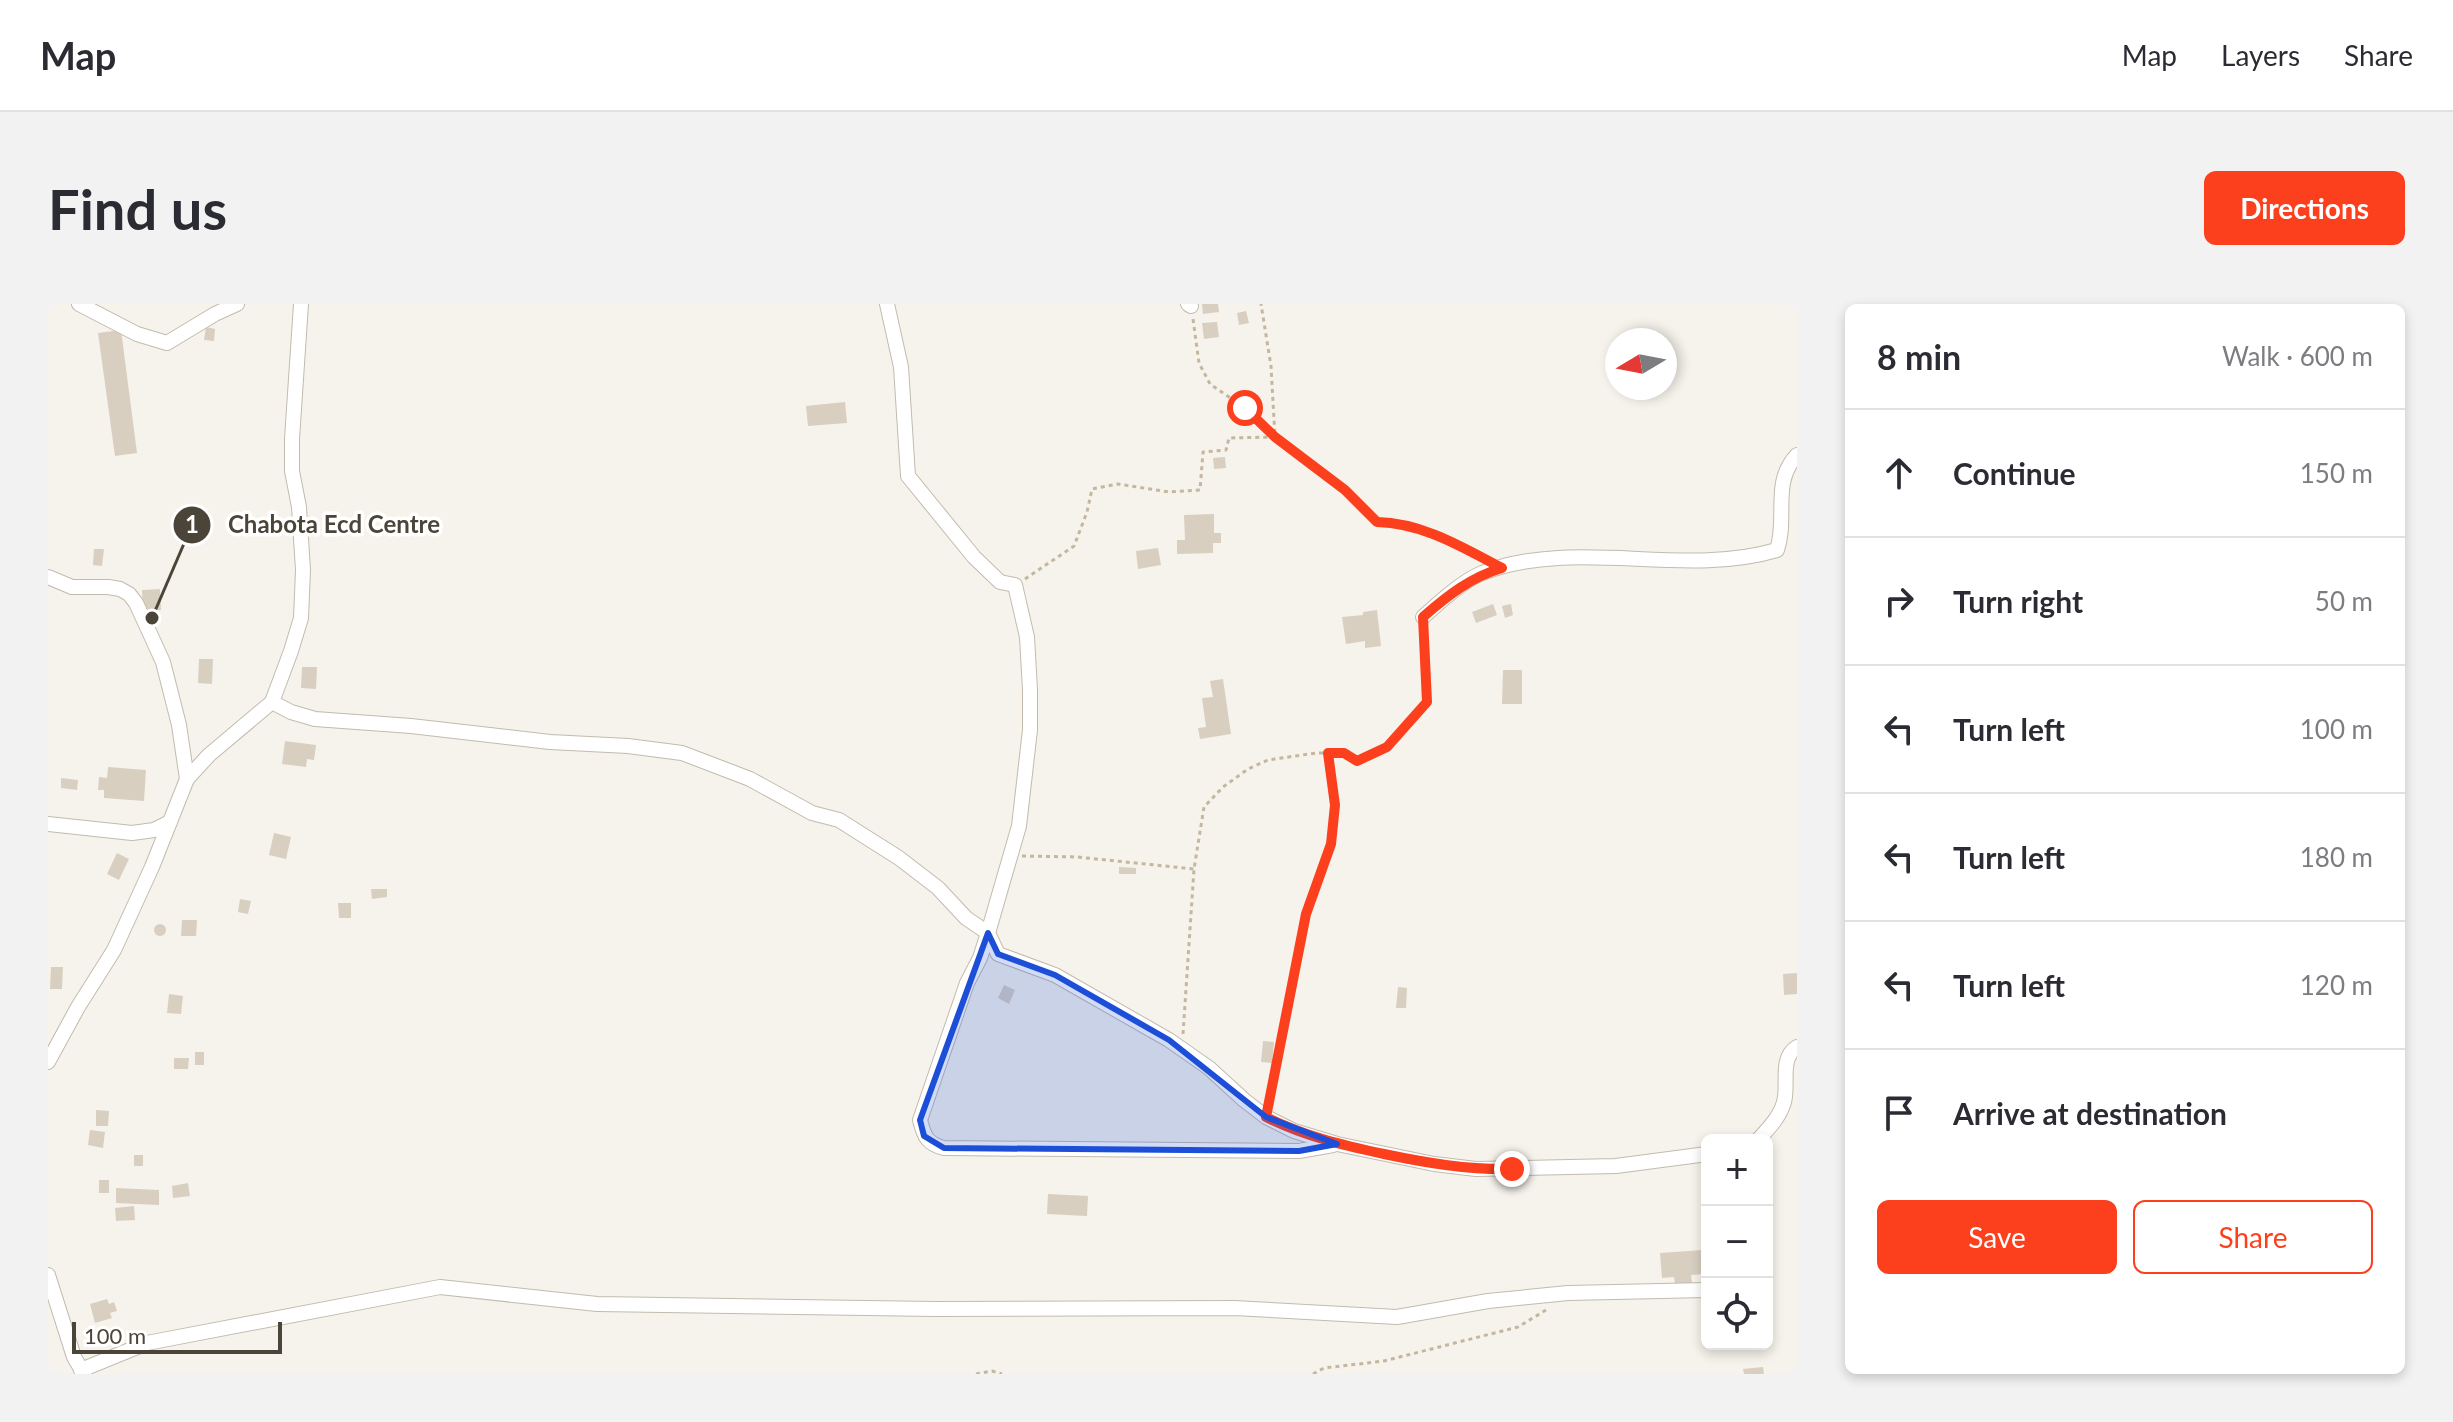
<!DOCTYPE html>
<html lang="en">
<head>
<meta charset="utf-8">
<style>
  body { margin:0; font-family:Lato,sans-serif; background:#f2f2f3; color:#2b2b33 }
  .controls { position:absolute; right:24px; bottom:24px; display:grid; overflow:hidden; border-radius:12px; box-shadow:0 4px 12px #0003 }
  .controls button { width:72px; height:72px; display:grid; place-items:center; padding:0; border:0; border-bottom:2px solid #e1e1e2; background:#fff; color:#2b2b33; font:40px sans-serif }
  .compass { position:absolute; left:1557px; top:24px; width:72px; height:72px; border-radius:50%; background:#fff; box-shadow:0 4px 12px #0003; rotate:260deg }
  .scale { position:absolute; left:24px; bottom:20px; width:210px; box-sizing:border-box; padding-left:8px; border:4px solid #4b4439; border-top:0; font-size:22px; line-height:28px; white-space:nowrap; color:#4b4439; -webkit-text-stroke:6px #fff; paint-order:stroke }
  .stop { position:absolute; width:24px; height:24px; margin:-18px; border:6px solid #fc3f1d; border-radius:50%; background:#fff }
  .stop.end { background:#fc3f1d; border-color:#fff; box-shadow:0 2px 8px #0008 }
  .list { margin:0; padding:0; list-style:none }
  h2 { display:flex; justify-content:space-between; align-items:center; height:104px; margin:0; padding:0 32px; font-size:34px }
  h2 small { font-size:26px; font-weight:400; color:#7c7c81 }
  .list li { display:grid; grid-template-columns:52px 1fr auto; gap:24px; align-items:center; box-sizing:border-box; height:128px; padding:0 32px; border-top:2px solid #e1e1e2 }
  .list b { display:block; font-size:30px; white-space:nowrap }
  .list em { font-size:26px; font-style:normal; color:#7c7c81 }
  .actions { display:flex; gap:16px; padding:24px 32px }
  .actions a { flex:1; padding:18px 0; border:2px solid #fc3f1d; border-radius:12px; text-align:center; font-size:28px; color:#fc3f1d }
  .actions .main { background:#fc3f1d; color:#fff }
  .icon { flex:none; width:44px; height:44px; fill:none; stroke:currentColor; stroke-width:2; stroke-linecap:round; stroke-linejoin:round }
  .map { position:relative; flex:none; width:1749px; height:1070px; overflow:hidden; border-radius:12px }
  header { display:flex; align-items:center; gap:48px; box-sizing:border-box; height:112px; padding:0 40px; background:#fff; border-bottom:2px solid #e1e1e2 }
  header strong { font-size:38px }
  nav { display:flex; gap:44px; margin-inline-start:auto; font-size:28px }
  .intro { display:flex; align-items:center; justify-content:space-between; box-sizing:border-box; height:192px; padding:0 48px }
  h1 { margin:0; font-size:56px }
  .button { padding:20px 36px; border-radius:12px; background:#fc3f1d; color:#fff; font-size:28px; font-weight:700 }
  main { display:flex; gap:48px; padding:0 48px }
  aside { flex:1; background:#fff; border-radius:12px; box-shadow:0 4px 12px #0003 }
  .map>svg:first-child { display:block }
</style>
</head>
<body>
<header>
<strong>Map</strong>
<nav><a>Map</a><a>Layers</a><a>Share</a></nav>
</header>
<div class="intro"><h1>Find us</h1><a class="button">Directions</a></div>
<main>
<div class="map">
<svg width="1749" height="1070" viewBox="0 0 1749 1070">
  <rect width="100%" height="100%" fill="#f6f3ec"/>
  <g fill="#d8cfc1">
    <polygon points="1154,0 1170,0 1171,8 1155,10"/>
    <polygon points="1198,7 1201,19 1191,21 1189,9"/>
    <polygon points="1169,18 1171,33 1156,35 1154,19"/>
    <polygon points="158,23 167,25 166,37 156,36"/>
    <polygon points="73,26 89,149 67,152 50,29"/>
    <polygon points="797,98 799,119 760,122 758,102"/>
    <polygon points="1177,153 1178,164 1166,165 1165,154"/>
    <polygon points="1166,210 1166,229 1173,229 1173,239 1165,239 1165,249 1129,250 1129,236 1137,236 1136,211"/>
    <polygon points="1110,244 1113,261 1090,265 1088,247"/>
    <polygon points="46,245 56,245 54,262 45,261"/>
    <polygon points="112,285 113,306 95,307 94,286"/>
    <polygon points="1445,300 1449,311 1428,319 1424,308"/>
    <polygon points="1463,300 1465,311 1457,314 1454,302"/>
    <polygon points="1329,306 1333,342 1317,344 1317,337 1298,340 1294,313 1315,311 1315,308"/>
    <polygon points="151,355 165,355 164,380 150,379"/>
    <polygon points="254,363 269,363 268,385 253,384"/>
    <polygon points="1455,366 1474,366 1474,400 1454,400"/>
    <polygon points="1175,375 1183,430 1152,435 1150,424 1158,423 1154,394 1165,393 1162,377"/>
    <polygon points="237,437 268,441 266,456 259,455 258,463 234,460"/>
    <polygon points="60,463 98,466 96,497 56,494 56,486 50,486 51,473 59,474"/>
    <polygon points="13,474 30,476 29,486 13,484"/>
    <polygon points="226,529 243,533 238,555 221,551"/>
    <polygon points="69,549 81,555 71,576 59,570"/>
    <polygon points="1071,563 1088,564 1088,570 1071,570"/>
    <polygon points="323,585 339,585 339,593 324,595"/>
    <polygon points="192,595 203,597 200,610 190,608"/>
    <polygon points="290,599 303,599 303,614 291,614"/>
    <polygon points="134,616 149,616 148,632 133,632"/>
    <circle cx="112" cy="626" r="6"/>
    <polygon points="3,663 15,663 14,685 2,685"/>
    <polygon points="1749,669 1749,690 1736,691 1735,670"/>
    <polygon points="956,681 967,686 961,700 950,694"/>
    <polygon points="1350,683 1359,684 1358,704 1348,704"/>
    <polygon points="121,690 135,692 133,710 119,709"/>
    <polygon points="1215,737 1226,738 1224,759 1213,758"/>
    <rect x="147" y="748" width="9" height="13"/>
    <polygon points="126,754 141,754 140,765 126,765"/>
    <polygon points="48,806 61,807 60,822 48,822"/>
    <polygon points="42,826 57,828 55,844 40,841"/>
    <rect x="86" y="851" width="9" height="11"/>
    <rect x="51" y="876" width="10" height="13"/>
    <polygon points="140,879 142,892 125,894 124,882"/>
    <polygon points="68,884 111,886 111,901 68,899"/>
    <polygon points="1000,890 1040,892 1039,912 999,910"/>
    <polygon points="86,902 87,916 68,917 67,904"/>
    <polygon points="1654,946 1656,970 1643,971 1644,979 1627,980 1626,973 1614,974 1612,949"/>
    <polygon points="59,995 61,1000 66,998 69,1007 62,1009 64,1014 47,1019 42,1000"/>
    <polygon points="1715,1063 1716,1070 1696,1070 1695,1065"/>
  </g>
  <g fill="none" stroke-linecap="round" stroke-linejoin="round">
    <defs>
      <g id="minor">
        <polyline points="31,0 89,30 119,39 167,10 189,0"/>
        <path d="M839,0L853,63L860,172L926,253L952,278L967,281L979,333L982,386V426L971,522L940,629L932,654L919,679L872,816C876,832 879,840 896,844L1251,847L1285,841"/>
        <polyline points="1140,0 1143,2"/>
        <polyline points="0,273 24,283 60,283 72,285 81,290 88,299 115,358 131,421 139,475"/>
        <path d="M1375,313C1392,298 1413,278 1434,269C1527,233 1634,274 1729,246C1740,214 1723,178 1749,151"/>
        <polyline points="224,398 243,408 267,415 363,422 502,438 580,442 634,449 702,475 764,509 791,516 851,554 890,584 918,614 940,629 950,650 1007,671 1121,736 1161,764 1196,796 1218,813 1246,827 1289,840 1386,860 1428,865 1568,862 1659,850"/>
        <polyline points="0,520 84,529 106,526 122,518"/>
        <polyline points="0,758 30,703 66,646 104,563 139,475 161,451 224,398 243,347 253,314 255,266 251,203 244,167 244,135 253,0"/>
        <path d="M1710,836C1720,825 1732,813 1736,798C1741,781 1731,754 1749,743"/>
        <polyline points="0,971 26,1053 36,1070"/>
        <polyline points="33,1066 99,1039 392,983 549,1000 887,1005 1186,1004 1349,1013 1440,997 1520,989 1659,986"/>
      </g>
    </defs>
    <use href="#minor" stroke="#c2bbae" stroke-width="16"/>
    <g stroke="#c4b79f" stroke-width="3" stroke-dasharray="4 4" stroke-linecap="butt">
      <path d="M1145,15L1151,59L1162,80L1197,104L1227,133L1297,186L1329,218C1369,219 1402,237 1437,255"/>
      <polyline points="977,275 1026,242 1039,208 1044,185 1070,180 1121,188 1152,186 1155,148 1178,146 1181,134 1227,133 1223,62 1213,0"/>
      <polyline points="974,552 1029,553 1146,565"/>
      <polyline points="1135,730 1146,565 1156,503 1175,483 1200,465 1220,456 1268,449 1296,449 1309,457 1339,443 1379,398 1376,327"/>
      <polyline points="1221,797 1258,610 1283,540 1287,501 1280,449"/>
      <polyline points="928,1070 944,1067 954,1070"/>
      <polyline points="1265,1070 1276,1064 1336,1057 1470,1023 1498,1006"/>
    </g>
    <use href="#minor" stroke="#fff" stroke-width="14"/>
  </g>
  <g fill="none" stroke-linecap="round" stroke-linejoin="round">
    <path stroke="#fc3f1d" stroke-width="10" d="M1197,104L1227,133L1297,186L1329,218C1375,219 1414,243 1454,264C1423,273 1399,292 1375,313L1379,398L1339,443L1309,457L1296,449H1280L1287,501L1283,540L1258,610L1218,813C1256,832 1294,841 1336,850C1379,859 1420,866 1464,865"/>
  </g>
  <path fill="#1d4ed8" fill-opacity="0.2" stroke="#1d4ed8" stroke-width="6" stroke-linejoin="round" d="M940,629L950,650L1007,671L1121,736L1218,813L1289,840L1251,847L896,844L876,832L872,816Z"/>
  <path fill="none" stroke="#4b4439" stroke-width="3" d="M104 314L144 221"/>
  <g fill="#4b4439" stroke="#fff" stroke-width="3">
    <circle cx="104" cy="314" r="8"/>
    <circle cx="144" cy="221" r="20"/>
  </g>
  <g font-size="24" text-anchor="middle" font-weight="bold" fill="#fff">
    <text x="144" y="229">1</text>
  </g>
  <g font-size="24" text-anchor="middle" font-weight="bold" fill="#4b4439" stroke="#fff" stroke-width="7" stroke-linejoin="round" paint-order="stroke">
    <text x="286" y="229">Chabota Ecd Centre</text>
  </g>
</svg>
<div class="controls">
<button>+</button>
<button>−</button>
<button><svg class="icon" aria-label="locate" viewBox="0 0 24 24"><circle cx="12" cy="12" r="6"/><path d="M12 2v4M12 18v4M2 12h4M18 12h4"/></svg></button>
</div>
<svg class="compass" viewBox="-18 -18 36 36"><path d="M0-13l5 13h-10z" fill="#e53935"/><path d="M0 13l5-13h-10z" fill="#7c7c81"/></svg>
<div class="scale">100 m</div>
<div class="stop" style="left:1197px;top:104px"></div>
<div class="stop end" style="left:1464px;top:865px"></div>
</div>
<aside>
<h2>8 min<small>Walk · 600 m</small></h2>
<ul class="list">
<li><svg class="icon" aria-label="ahead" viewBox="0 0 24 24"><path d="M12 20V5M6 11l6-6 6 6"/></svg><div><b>Continue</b></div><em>150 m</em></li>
<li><svg class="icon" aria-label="right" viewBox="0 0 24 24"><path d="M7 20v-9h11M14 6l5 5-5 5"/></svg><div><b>Turn right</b></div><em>50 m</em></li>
<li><svg class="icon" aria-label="left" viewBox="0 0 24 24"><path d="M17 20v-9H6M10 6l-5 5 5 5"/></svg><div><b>Turn left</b></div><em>100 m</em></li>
<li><svg class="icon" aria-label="left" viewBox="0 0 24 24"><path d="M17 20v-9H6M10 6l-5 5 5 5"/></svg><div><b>Turn left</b></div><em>180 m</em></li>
<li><svg class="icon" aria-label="left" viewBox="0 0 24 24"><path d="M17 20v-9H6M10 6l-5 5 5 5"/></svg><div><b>Turn left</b></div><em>120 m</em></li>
<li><svg class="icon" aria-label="arrive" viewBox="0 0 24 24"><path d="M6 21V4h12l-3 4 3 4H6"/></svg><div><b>Arrive at destination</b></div></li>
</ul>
<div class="actions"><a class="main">Save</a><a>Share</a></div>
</aside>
</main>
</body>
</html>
